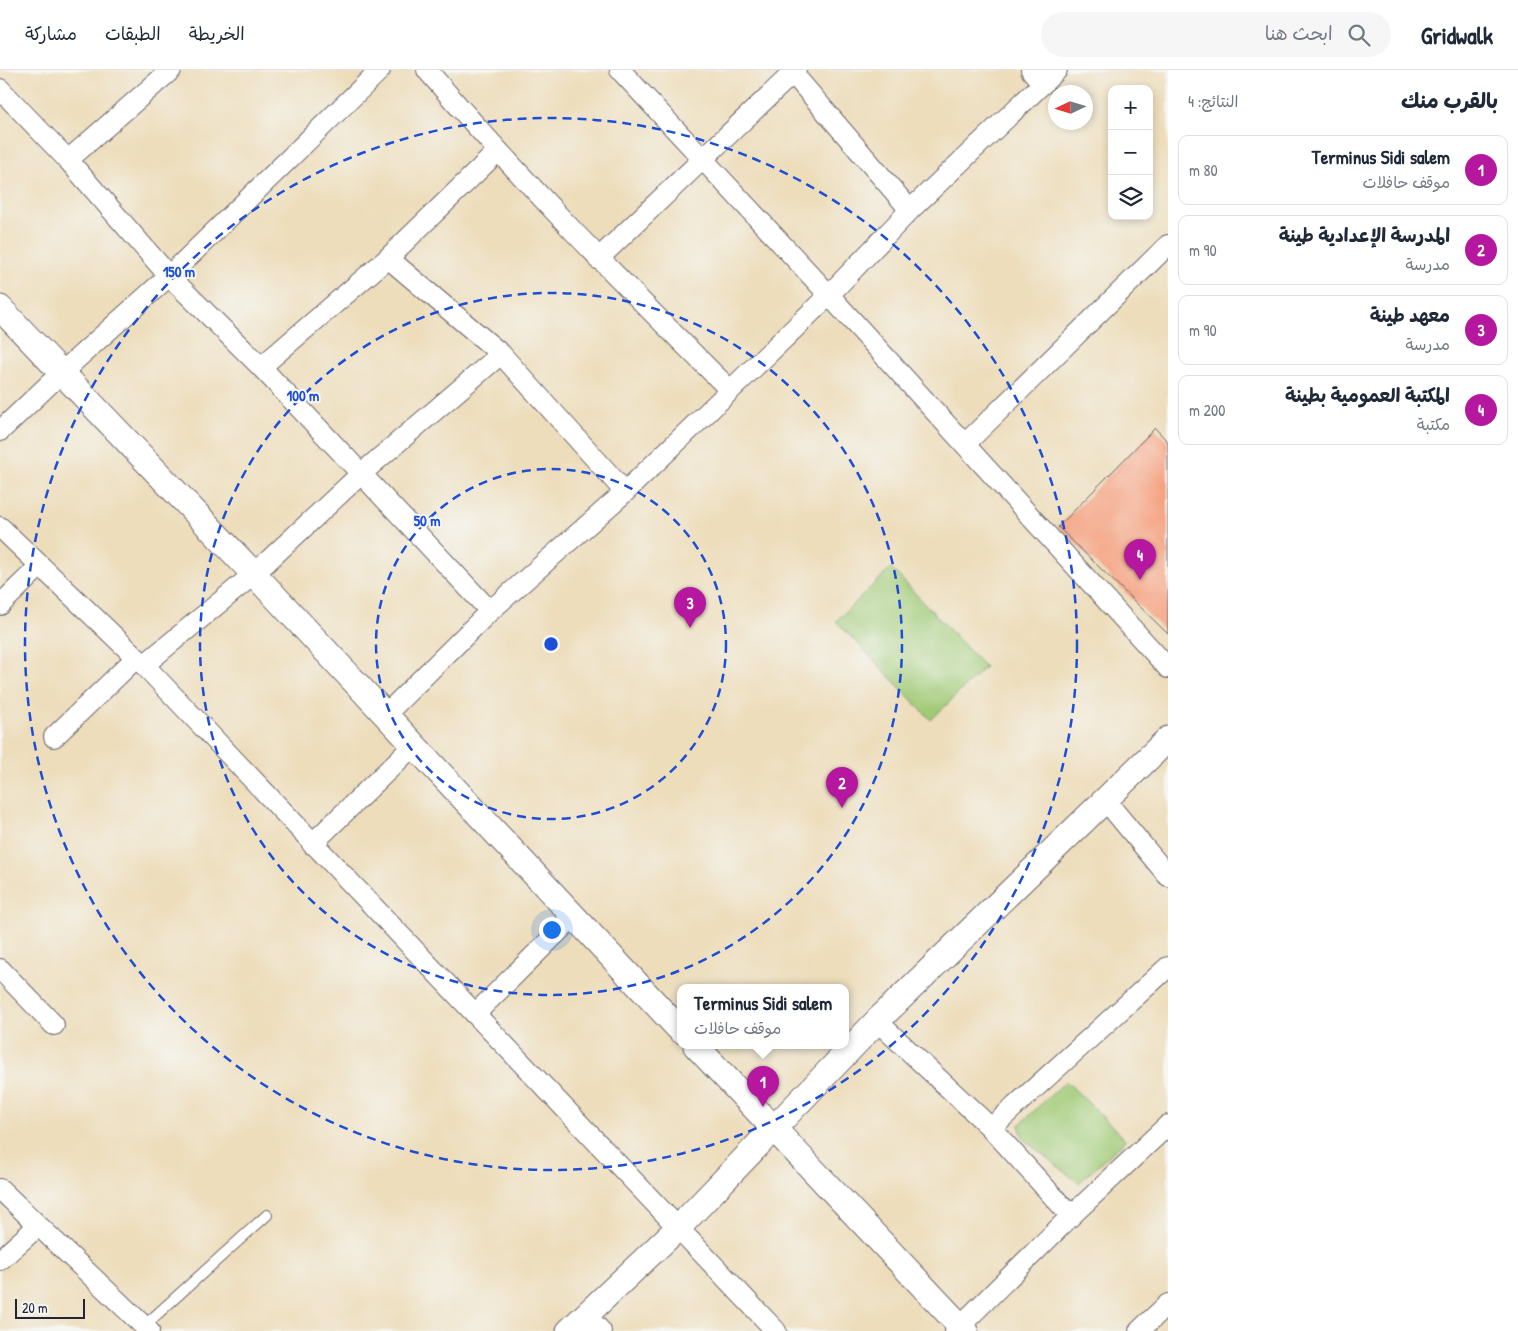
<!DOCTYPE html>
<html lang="ar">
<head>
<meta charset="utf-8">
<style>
  body { margin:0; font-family:"Patrick Hand","Playpen Sans Arabic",sans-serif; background:#f6f6f7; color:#1f2937; direction:rtl }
  .controls { position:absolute; right:15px; top:15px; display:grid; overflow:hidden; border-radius:10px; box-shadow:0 2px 8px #0003 }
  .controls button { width:45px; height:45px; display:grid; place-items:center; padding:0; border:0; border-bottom:1px solid #e0e1e3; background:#fff; color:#1f2937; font:25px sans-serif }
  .compass { position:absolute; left:1048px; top:15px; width:45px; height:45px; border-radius:50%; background:#fff; box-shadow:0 2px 8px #0003; rotate:266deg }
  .scale { position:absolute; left:15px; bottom:12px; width:70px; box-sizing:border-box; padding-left:5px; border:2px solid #22223b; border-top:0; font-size:14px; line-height:18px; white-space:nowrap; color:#22223b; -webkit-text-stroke:4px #f6f6f2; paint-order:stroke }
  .you { position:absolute; left:551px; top:859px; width:18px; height:18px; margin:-12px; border:4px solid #fff; border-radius:50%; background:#1a73e8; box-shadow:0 0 0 8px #1a73e833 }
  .badge { display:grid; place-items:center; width:32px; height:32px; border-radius:50%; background:#b5179e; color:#fff; font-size:16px; font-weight:700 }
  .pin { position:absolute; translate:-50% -41px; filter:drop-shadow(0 1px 2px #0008) }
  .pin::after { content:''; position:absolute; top:26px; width:18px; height:15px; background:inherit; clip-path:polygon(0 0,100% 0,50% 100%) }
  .popup { position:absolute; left:677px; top:914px; width:172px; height:65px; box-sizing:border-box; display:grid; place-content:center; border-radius:10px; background:#fff; filter:drop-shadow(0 1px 4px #0005); font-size:16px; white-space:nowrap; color:#747a83 }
  .popup b { font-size:19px; color:#1f2937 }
  .popup::after { content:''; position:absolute; left:50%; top:100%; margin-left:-10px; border:10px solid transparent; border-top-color:#fff }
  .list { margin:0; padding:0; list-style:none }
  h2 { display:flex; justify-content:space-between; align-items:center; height:65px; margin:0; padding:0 20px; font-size:21px }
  h2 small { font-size:16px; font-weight:400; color:#747a83 }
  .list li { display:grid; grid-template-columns:32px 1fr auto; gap:15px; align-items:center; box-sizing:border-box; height:70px; margin:0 10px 10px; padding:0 10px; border:1px solid #e0e1e3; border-radius:10px }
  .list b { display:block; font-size:19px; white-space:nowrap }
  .list p { margin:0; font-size:16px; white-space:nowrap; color:#747a83 }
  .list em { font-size:16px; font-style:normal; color:#747a83 }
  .icon { flex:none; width:28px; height:28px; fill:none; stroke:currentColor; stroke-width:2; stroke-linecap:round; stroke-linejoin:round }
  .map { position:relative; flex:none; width:1168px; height:1261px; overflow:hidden; direction:ltr }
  header { display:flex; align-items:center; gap:30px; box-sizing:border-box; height:70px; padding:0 25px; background:#fff; border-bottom:1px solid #e0e1e3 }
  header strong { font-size:24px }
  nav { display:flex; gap:28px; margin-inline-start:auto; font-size:18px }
  .search { width:350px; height:45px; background:#f6f6f7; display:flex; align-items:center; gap:12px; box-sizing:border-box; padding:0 18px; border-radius:28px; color:#747a83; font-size:19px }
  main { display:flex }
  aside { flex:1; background:#fff }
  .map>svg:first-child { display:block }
</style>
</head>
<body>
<header>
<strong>Gridwalk</strong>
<div class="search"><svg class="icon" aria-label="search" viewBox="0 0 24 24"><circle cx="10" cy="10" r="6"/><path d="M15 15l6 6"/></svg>ابحث هنا</div>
<nav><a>الخريطة</a><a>الطبقات</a><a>مشاركة</a></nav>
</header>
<main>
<aside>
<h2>بالقرب منك<small>النتائج: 4</small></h2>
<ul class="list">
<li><span class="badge">1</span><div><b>Terminus Sidi salem</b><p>موقف حافلات</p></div><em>80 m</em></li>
<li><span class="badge">2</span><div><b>المدرسة الإعدادية طينة</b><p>مدرسة</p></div><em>90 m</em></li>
<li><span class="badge">3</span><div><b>معهد طينة</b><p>مدرسة</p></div><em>90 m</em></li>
<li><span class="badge">4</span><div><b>المكتبة العمومية بطينة</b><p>مكتبة</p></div><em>200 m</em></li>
</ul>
</aside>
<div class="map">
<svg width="1168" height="1261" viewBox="0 0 1168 1261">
  <rect width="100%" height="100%" fill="#f6f6f2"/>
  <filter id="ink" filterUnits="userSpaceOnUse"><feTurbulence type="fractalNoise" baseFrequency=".02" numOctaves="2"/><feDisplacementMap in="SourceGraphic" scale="10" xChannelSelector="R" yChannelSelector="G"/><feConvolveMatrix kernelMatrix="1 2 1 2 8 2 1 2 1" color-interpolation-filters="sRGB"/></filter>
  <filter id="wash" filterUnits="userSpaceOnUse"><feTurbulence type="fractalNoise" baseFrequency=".0096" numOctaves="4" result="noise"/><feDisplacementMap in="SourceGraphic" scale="20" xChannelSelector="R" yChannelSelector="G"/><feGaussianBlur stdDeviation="1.12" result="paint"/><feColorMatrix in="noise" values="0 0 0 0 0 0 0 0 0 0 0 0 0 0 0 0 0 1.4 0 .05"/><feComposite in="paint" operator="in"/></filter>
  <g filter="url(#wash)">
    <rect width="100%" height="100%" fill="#edddbb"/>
    <g fill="#a0ca76" stroke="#617658">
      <polygon points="891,498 985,597 931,650 836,551"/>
      <polygon points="1066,1011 1126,1070 1079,1113 1023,1069 1019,1055"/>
    </g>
    <g id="blocks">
      <polygon fill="#f5a281" points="1155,358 1168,372 1168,564 1058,457"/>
    </g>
  </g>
  <g filter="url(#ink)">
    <use href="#blocks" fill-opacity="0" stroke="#696368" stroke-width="1"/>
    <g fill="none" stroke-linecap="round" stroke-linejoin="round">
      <defs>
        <polyline id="service" points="144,1256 267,1145"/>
        <g id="minor">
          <path d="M427,0C523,112 625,216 730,320"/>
          <polyline points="790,0 910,140"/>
          <polyline points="1031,0 1043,14"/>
          <polyline points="1057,0 910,140 829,225 1168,598"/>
          <polyline points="0,19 68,90 169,206 261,297 490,541"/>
          <polyline points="68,90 171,0"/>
          <polyline points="388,188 501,284 625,422"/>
          <polyline points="598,189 796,0"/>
          <polyline points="261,297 388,188 497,82"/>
          <polyline points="0,361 61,303 169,206 380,0"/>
          <polyline points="965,374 1168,175"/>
          <polyline points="0,457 144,595 776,1261"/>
          <polyline points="0,535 40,496"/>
          <polyline points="144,595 254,504 362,403 501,284"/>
          <polyline points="385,645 490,541 625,422 829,225 620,0"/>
          <polyline points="54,667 136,588"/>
          <polyline points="1106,731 1168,806"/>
          <polyline points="312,774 413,676"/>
          <polyline points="0,899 54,955"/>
          <polyline points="475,944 574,846"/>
          <polyline points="877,951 991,1058 1071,1146"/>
          <polyline points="991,1058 1168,897"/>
          <polyline points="0,1119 149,1261"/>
          <polyline points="0,1190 38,1156"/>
          <polyline points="586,1245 601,1261"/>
          <polyline points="955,1261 1071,1146 1168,1055"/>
          <polyline points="1139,1261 1168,1234"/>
        </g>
        <g id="tertiary">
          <polyline points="0,238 254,504 680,960"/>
          <polyline points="696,976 965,1261"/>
          <polyline points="569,1261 679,1157 877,951 1168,669"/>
        </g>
      </defs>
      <use href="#service" stroke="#696368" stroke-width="12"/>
      <use href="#minor" stroke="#696368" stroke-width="22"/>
      <use href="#tertiary" stroke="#696368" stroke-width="27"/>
      <use href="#service" stroke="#fff" stroke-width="10"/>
      <use href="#minor" stroke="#fff" stroke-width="20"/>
      <use href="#tertiary" stroke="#fff" stroke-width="25"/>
    </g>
  </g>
  <g fill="none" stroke="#1d4ed8" stroke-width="2.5" stroke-dasharray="9 6">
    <circle cx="551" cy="574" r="175"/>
    <circle cx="551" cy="574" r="351"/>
    <circle cx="551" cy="574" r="526"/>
  </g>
  <circle cx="551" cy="574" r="8" fill="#1d4ed8" stroke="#f6f6f2" stroke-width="2.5"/>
  <g font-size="15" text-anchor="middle" font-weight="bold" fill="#1d4ed8" stroke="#f6f6f2" stroke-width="4" stroke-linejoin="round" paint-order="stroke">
    <text x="179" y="207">150 m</text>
    <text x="303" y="331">100 m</text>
    <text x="427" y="456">50 m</text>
  </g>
</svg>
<div class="controls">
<button>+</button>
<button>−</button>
<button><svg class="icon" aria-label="layers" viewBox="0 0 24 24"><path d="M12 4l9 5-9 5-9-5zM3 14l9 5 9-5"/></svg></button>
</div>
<svg class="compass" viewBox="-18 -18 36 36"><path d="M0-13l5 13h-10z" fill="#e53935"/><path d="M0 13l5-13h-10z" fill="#747a83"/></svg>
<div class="scale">20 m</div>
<div class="you"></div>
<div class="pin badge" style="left:763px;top:1037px">1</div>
<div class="popup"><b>Terminus Sidi salem</b>موقف حافلات</div>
<div class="pin badge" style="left:842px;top:738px">2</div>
<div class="pin badge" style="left:690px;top:558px">3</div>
<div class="pin badge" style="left:1140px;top:510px">4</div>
</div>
</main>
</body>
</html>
